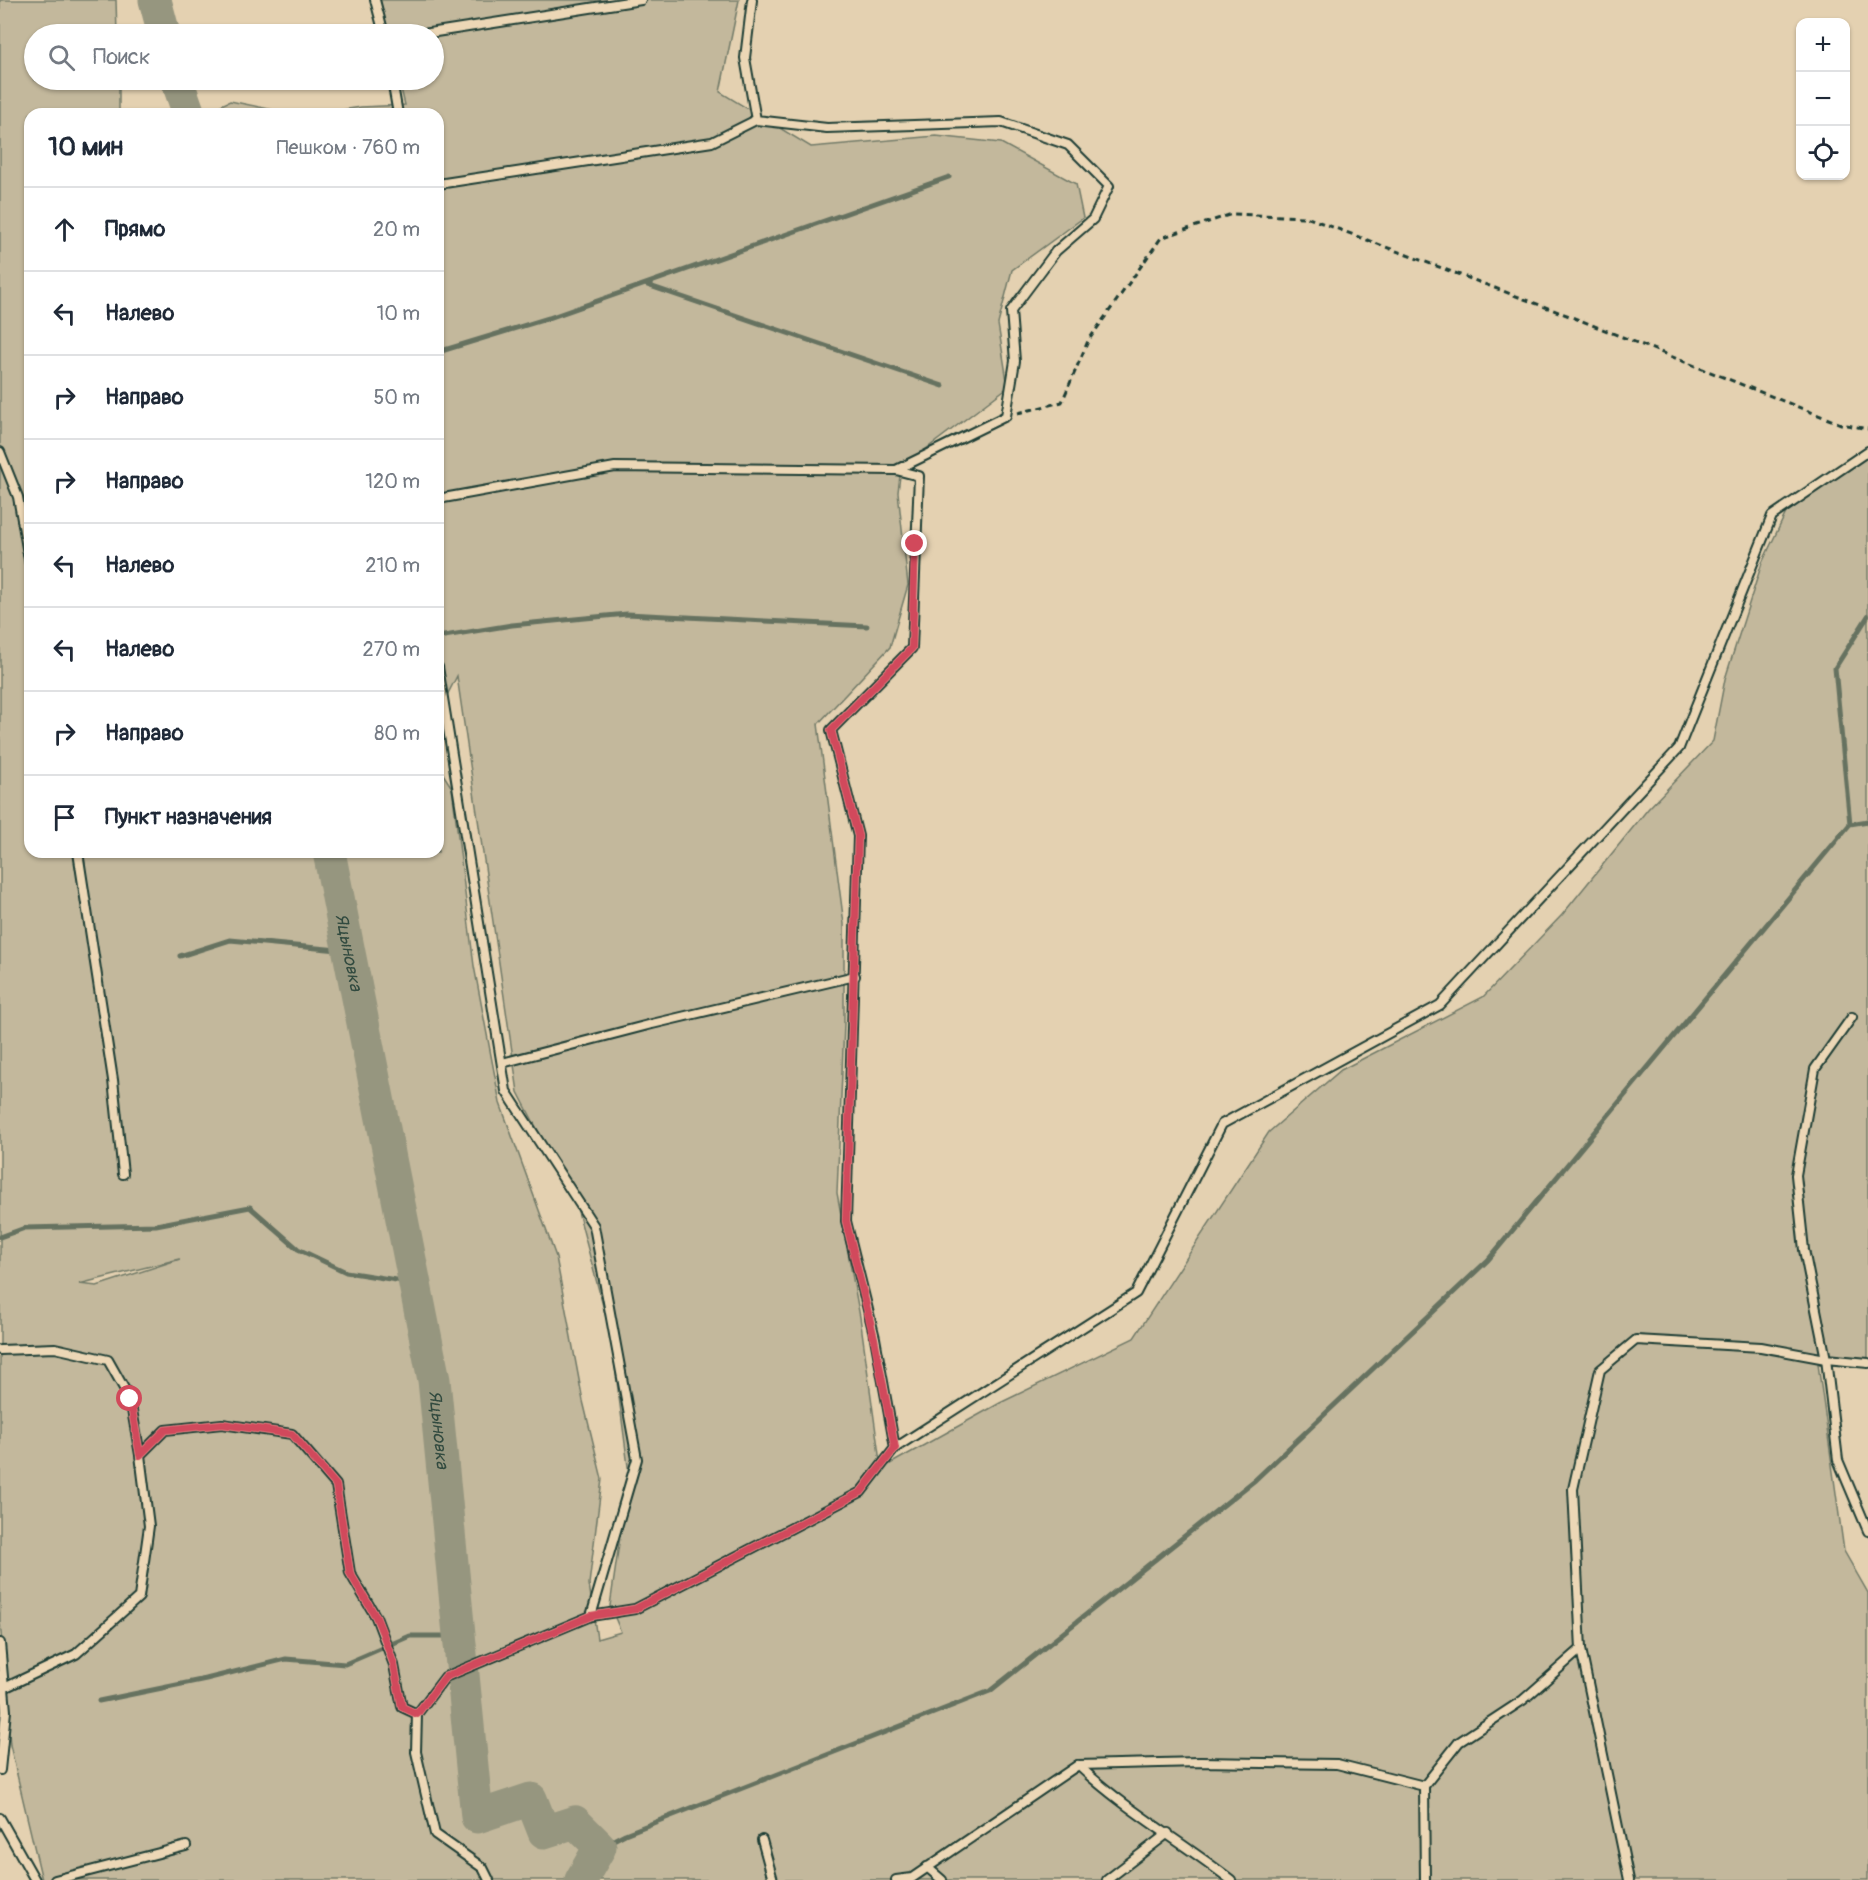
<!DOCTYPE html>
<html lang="ru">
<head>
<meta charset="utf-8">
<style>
  body { margin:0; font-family:Pangolin,sans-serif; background:#f6f6f7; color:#1f2937 }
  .controls { position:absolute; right:18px; top:18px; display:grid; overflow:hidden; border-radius:12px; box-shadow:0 2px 4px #0004 }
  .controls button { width:54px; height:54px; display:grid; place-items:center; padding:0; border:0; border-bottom:2px solid #e0e1e3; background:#fff; color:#1f2937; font:30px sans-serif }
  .stop { position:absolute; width:18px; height:18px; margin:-14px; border:4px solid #d1495b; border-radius:50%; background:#fff }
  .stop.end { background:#d1495b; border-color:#fff; box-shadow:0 2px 6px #0008 }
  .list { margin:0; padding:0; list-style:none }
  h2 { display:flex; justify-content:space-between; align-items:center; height:78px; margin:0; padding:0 24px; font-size:26px }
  h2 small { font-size:20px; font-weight:400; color:#747a83 }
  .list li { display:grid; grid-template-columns:39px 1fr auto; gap:18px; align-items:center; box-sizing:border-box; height:84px; padding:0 24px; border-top:2px solid #e0e1e3 }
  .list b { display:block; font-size:22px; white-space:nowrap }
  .list em { font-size:20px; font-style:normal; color:#747a83 }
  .icon { flex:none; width:33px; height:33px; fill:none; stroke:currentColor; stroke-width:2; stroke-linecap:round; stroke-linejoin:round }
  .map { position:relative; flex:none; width:1868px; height:1880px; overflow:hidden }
  .search { position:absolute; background:#fff; box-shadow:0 2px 4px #0004; left:24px; top:24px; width:420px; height:66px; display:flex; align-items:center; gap:15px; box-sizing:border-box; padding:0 21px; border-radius:33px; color:#747a83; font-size:22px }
  .panel { position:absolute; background:#fff; box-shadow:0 2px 4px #0004; left:24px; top:108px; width:420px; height:750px; border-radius:18px }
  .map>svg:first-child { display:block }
</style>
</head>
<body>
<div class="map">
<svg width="1868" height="1880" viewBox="0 0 1868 1880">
  <rect width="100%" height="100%" fill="#e4d1b1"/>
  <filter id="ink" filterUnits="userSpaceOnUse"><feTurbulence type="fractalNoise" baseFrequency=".0167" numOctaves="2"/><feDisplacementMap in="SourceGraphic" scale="12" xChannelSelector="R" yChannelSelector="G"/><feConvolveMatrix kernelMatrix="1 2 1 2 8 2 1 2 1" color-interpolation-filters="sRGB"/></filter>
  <g filter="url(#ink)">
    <g fill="#c3b89c" stroke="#717a68" stroke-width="1.5" fill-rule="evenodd">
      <path d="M0,0H116L117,34H34V80H119V114H30V852H438V766L452,788L474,966L500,1103L556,1257L583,1401L602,1479L589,1584L597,1639L621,1632L610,1606L629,1474L611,1336L576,1204L518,1092L457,676L438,713V114H316L361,107L405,105L399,80H434V34H388L380,0H739L720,92L811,147L936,136L1001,143L1076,184L1083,218L1012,270L998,324L1008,387L901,468L898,492L908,585L890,647L818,724L844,924V1024L837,1193L860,1317L881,1469L1000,1403L1134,1338L1269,1132L1341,1070L1483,997L1562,915L1648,809L1713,741L1725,679L1762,563L1794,496L1868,451V1367L1818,1364L1844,1551L1868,1593V1880H42L10,1745L0,1621ZM180,1259L97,1286L79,1284L179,1259Z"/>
      <polygon points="230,101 293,114 202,114"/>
    </g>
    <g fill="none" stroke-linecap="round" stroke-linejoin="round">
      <g stroke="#667261" stroke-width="5">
        <polyline points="647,285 943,386"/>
        <polyline points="438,352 549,318 949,177"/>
        <polyline points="438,637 512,625 627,614 867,626"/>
        <polyline points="1850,824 1835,668 1868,616"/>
        <polyline points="180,956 230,940 349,951"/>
        <polyline points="0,1237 25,1228 156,1225 250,1207 298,1249 346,1272 415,1283"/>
        <polyline points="99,1701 206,1679 286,1659 345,1664 410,1636 459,1636"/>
        <polyline points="600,1847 625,1834 990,1691 1255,1480 1488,1260 1850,824 1868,821"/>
      </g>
      <g stroke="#96967f" stroke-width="33">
        <polyline points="155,0 164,34"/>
        <polyline points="177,80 189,114"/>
        <path id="s1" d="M329,852L434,1380L477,1817L531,1799L544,1832L575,1822L600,1847L581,1880"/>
      </g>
      <defs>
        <g id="lane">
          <polyline points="375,0 384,34"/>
          <polyline points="752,0 745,58 756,120 827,128 1001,122 1068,145 1109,186 1093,219 1056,251 1011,311 1015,361 1006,416 896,470 919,476 912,648 831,730 858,836 846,1221 875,1338 895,1448"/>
          <polyline points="423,34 641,0"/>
          <polyline points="392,80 398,114"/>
          <polyline points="438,184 712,142 756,120"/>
          <polyline points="0,452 18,497 30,565"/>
          <polyline points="438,499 615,467 896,470"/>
          <polyline points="438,667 506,1091 594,1226 637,1459 591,1616"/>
          <polyline points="78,852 113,1080 123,1174"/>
          <polyline points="1852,1017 1815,1069 1796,1175 1804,1250 1826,1359 1868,1363"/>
          <polyline points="502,1063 652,1024 855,976"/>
          <polyline points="0,1350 55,1348 108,1360 130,1399 140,1455"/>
          <polyline points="0,1643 6,1711 0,1770"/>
          <polyline points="4,1688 76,1654 139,1597 149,1526 140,1455 165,1430 222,1424 292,1434 336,1485 350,1573 376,1617 394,1665 402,1707 417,1714"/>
          <path d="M1078,1765C1124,1809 1181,1841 1231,1880"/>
          <polyline points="1424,1786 1459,1742 1523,1700 1581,1649"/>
          <polyline points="0,1818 35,1880"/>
          <polyline points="762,1840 773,1880"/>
          <polyline points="927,1867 942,1880"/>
          <polyline points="55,1880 186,1846"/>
          <polyline points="489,1880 483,1868 435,1834 416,1752 417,1714 445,1677 591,1616 635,1609 861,1492 895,1448 1136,1293 1222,1124 1440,1005 1679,748 1772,516 1868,451"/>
          <polyline points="896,1880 912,1878 1078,1765 1200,1762 1337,1764 1424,1786 1425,1880"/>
          <polyline points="1107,1880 1168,1833"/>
          <polyline points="1629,1880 1581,1649 1573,1489 1600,1370 1636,1340 1761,1347 1826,1359 1838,1460 1868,1531"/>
        </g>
      </defs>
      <use href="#lane" stroke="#1f3d34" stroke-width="12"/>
      <polyline stroke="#1f3d34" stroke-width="3" stroke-dasharray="6 4.5" stroke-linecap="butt" points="1018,413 1062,402 1088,341 1161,238 1232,214 1306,217 1572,317 1841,424 1868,429"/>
      <use href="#lane" stroke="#ecd7b6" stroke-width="8"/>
    </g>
  </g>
  <g fill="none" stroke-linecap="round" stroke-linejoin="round" filter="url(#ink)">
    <polyline stroke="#d1495b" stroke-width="8" points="130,1399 140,1455 165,1430 222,1424 292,1434 336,1485 350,1573 376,1617 383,1634 394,1665 402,1707 417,1714 445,1677 591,1616 635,1609 861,1492 895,1448 874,1338 846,1221 858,836 831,730 912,648 915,544"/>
  </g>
  <g text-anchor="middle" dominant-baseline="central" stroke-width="6" stroke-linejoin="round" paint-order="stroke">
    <g font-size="18" font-style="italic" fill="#314a3f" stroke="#ecd7b6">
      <text stroke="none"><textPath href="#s1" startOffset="102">Яцыновка</textPath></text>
      <text stroke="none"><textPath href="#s1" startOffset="588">Яцыновка</textPath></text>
    </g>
  </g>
</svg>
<div class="controls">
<button>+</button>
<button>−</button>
<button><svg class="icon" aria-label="locate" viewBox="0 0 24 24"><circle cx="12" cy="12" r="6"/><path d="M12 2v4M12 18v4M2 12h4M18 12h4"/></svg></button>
</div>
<div class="stop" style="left:130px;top:1399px"></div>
<div class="stop end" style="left:915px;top:544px"></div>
<div class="search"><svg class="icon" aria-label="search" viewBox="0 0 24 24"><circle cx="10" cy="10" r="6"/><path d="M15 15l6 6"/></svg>Поиск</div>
<section class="panel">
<h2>10 мин<small>Пешком · 760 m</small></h2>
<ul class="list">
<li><svg class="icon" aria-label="ahead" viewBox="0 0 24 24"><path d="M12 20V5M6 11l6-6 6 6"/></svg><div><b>Прямо</b></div><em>20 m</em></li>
<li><svg class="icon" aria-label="left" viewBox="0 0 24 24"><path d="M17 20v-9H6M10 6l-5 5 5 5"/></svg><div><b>Налево</b></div><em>10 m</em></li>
<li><svg class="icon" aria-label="right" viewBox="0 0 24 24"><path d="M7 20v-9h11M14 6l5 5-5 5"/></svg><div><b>Направо</b></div><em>50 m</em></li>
<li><svg class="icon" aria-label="right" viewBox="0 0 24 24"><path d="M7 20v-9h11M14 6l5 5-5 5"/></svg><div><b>Направо</b></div><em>120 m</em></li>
<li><svg class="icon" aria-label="left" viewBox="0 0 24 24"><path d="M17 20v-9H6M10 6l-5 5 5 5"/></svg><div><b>Налево</b></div><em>210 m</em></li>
<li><svg class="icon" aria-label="left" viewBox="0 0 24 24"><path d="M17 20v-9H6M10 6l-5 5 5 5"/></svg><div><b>Налево</b></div><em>270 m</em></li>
<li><svg class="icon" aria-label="right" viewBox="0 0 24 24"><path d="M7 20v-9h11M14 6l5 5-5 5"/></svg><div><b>Направо</b></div><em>80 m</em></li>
<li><svg class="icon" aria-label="arrive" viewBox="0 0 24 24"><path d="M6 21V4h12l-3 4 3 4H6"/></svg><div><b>Пункт назначения</b></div></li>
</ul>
</section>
</div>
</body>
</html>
